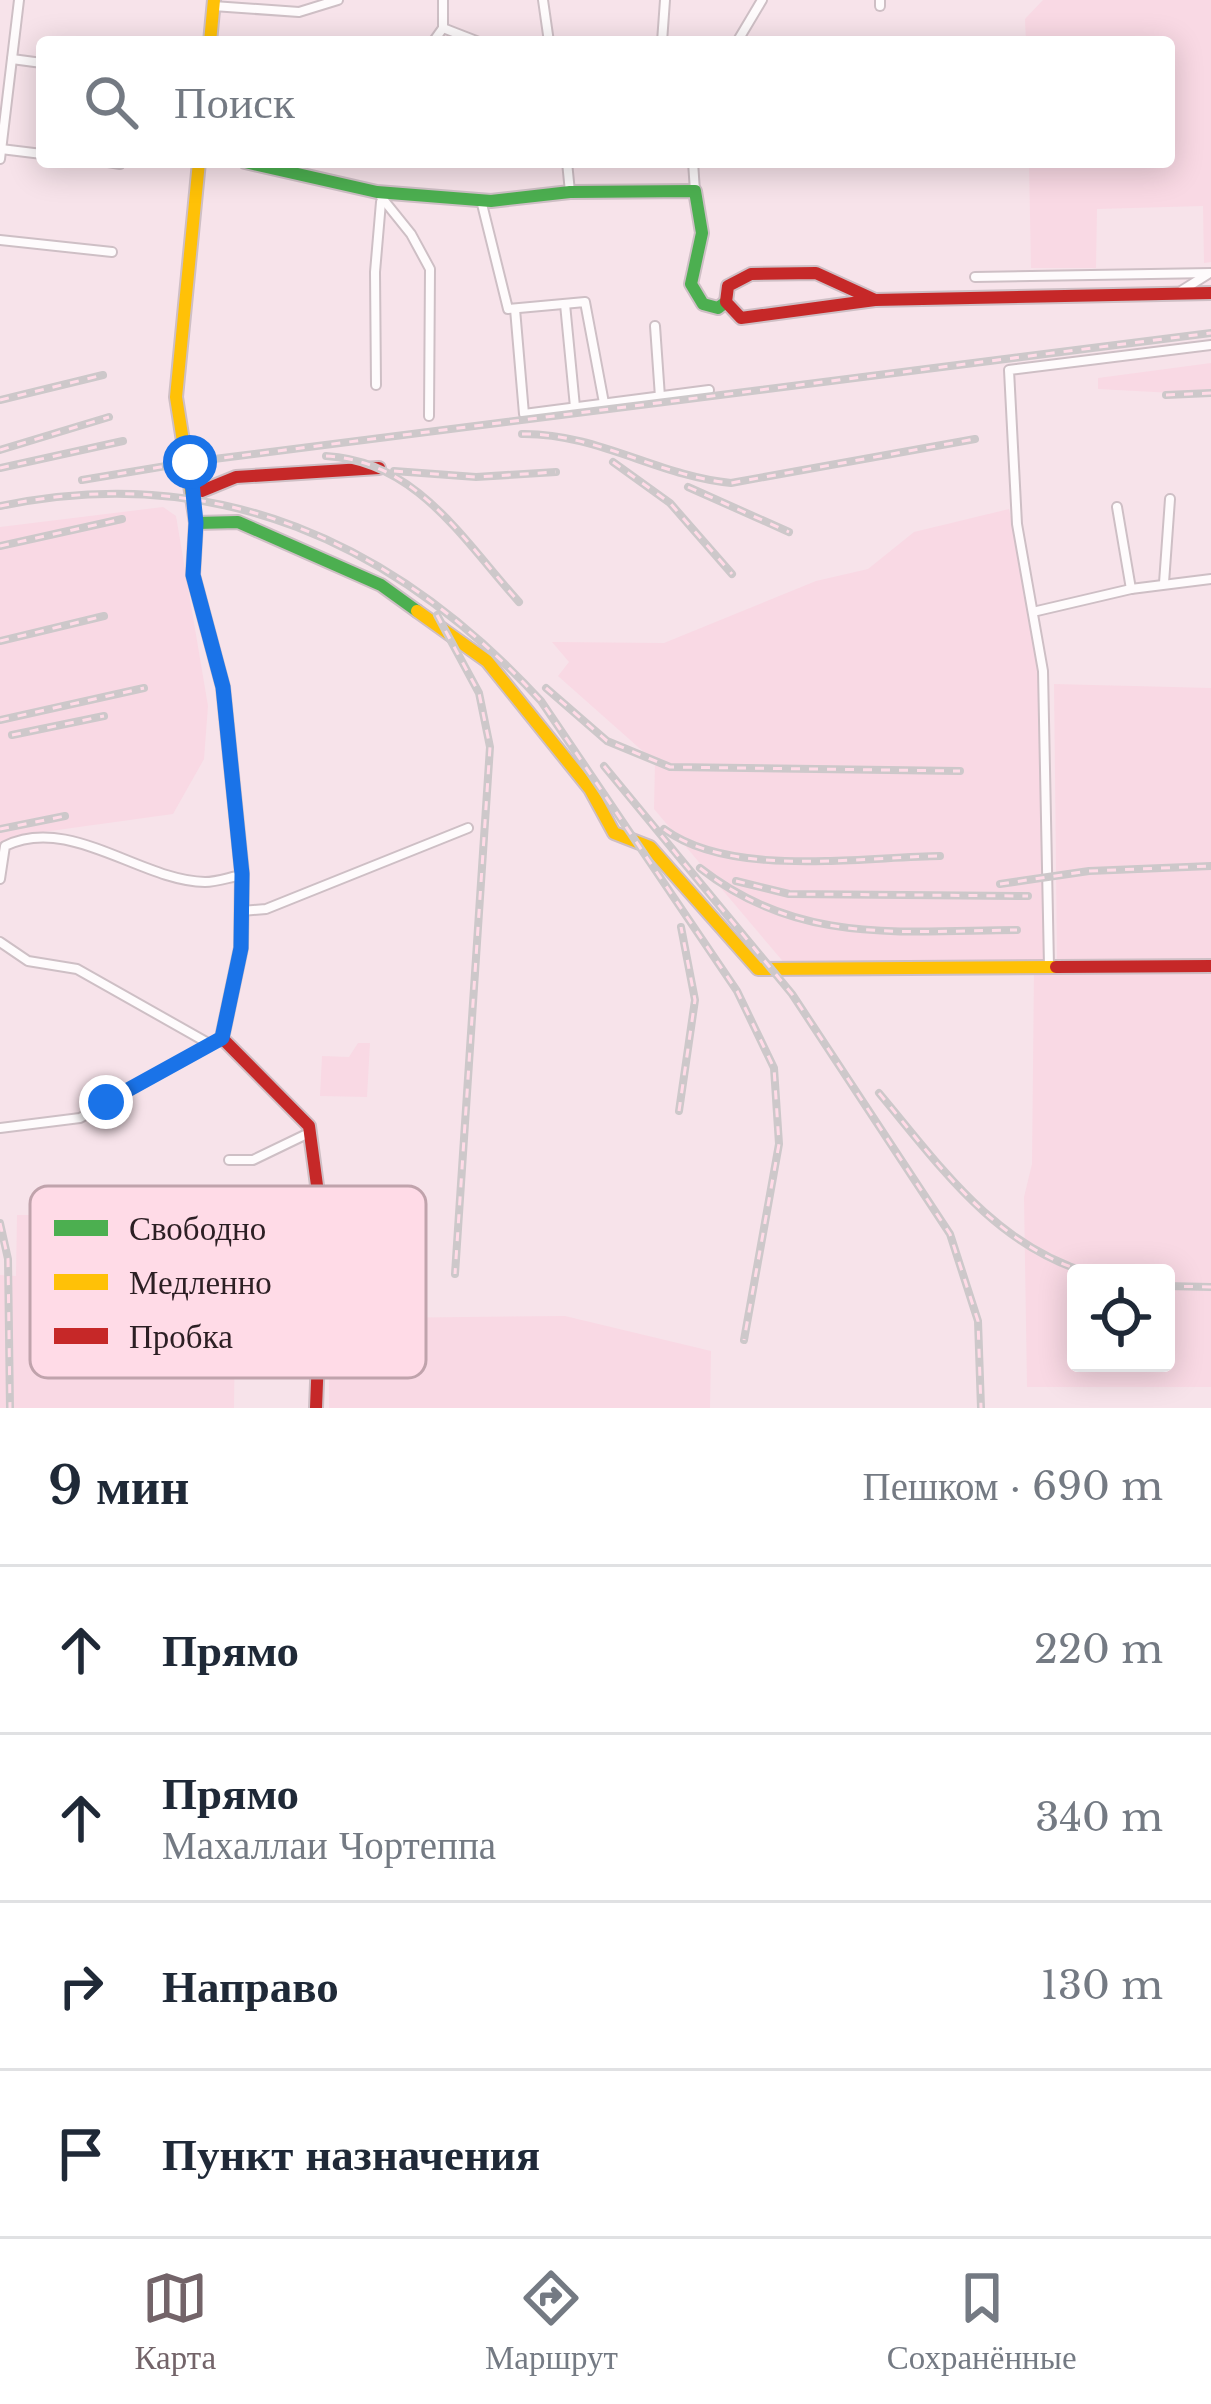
<!DOCTYPE html>
<html lang="ru">
<head>
<meta charset="utf-8">
<style>
  body { margin:0; font-family:"Libre Baskerville",serif; background:#f2f2f3; color:#1f2937 }
  .controls { position:absolute; right:36px; bottom:36px; display:grid; overflow:hidden; border-radius:12px; box-shadow:0 6px 30px #0003 }
  .controls button { width:108px; height:108px; display:grid; place-items:center; padding:0; border:0; border-bottom:3px solid #e0e1e3; background:#fff; color:#1f2937; font:60px sans-serif }
  .stop { position:absolute; width:36px; height:36px; margin:-27px; border:9px solid #1a73e8; border-radius:50%; background:#fff }
  .stop.end { background:#1a73e8; border-color:#fff; box-shadow:0 3px 12px #0008 }
  .list { margin:0; padding:0; list-style:none }
  h2 { display:flex; justify-content:space-between; align-items:center; height:156px; margin:0; padding:0 48px; font-size:51px }
  h2 small { font-size:39px; font-weight:400; color:#747a83 }
  .list li { display:grid; grid-template-columns:78px 1fr auto; gap:36px; align-items:center; box-sizing:border-box; height:168px; padding:0 48px; border-top:3px solid #e0e1e3 }
  .list b { display:block; font-size:45px; white-space:nowrap }
  .list p { margin:0; font-size:39px; white-space:nowrap; color:#747a83 }
  .list em { font-size:39px; font-style:normal; color:#747a83 }
  .icon { flex:none; width:66px; height:66px; fill:none; stroke:currentColor; stroke-width:2; stroke-linecap:round; stroke-linejoin:round }
  .map { position:relative; flex:none; width:1211px; height:1408px; overflow:hidden }
  .search { position:absolute; background:#fff; box-shadow:0 6px 30px #0003; left:36px; right:36px; top:36px; height:132px; display:flex; align-items:center; gap:30px; box-sizing:border-box; padding:0 42px; border-radius:12px; color:#747a83; font-size:45px }
  .sheet { height:828px; background:#fff }
  nav { display:flex; justify-content:space-around; align-items:center; box-sizing:border-box; height:168px; border-top:3px solid #e0e1e3; background:#fff; font-size:33px; color:#747a83 }
  nav a { display:grid; justify-items:center; gap:6px }
  nav .on { color:#736469 }
  .map>svg:first-child { display:block }
</style>
</head>
<body>
<div class="map">
<svg width="1211" height="1408" viewBox="0 0 1211 1408">
  <rect width="100%" height="100%" fill="#f7e3ea"/>
  <g fill="#f9d9e4" fill-rule="evenodd">
    <polygon points="1043,0 1211,0 1211,262 1204,263 1203,206 1097,209 1096,268 1031,268 1029,162 1169,162 1169,42 1026,42 1025,19"/>
    <polygon points="1211,363 1211,395 1098,389 1098,378"/>
    <polygon points="163,507 176,516 208,706 204,759 173,814 43,832 0,845 0,527"/>
    <polygon points="1009,509 1038,630 1044,964 786,965 654,809 655,762 558,676 569,662 552,642 664,643 816,581 868,569 914,532"/>
    <polygon points="1054,684 1211,688 1211,960 1057,960"/>
    <path d="M1034,969L1211,970V1387H1027L1024,1197L1032,1164ZM1076,1273H1166V1363H1076Z"/>
    <polygon points="358,1043 370,1043 367,1097 320,1096 322,1056 349,1057"/>
    <polygon points="17,1215 224,1215 236,1235 234,1408 0,1408 0,1275 16,1276"/>
    <polygon points="329,1307 376,1307 377,1318 565,1316 711,1351 710,1408 329,1408"/>
  </g>
  <g fill="none" stroke-linecap="round" stroke-linejoin="round">
    <defs>
      <g id="street">
        <polyline points="543,0 549,42"/>
        <polyline points="880,0 880,6"/>
        <polyline points="213,6 299,12 338,0"/>
        <polyline points="443,28 479,42"/>
        <polyline points="433,42 443,28 443,0"/>
        <polyline points="662,42 665,0"/>
        <polyline points="737,42 762,0"/>
        <polyline points="12,59 42,63"/>
        <polyline points="1,149 42,154"/>
        <polyline points="0,159 19,0"/>
        <polyline points="108,162 120,164"/>
        <polyline points="567,162 570,192"/>
        <polyline points="693,162 695,191"/>
        <polyline points="378,193 411,234 430,269 429,416"/>
        <polyline points="481,200 508,309 585,302 604,403"/>
        <polyline points="0,240 112,252"/>
        <polyline points="975,277 1211,273"/>
        <polyline points="1181,291 1208,274"/>
        <polyline points="565,304 575,407"/>
        <polyline points="515,309 524,414 709,390"/>
        <polyline points="655,326 660,397"/>
        <polyline points="376,385 375,272 381,202"/>
        <polyline points="1117,507 1131,589"/>
        <polyline points="1164,583 1170,499"/>
        <polyline points="1037,611 1131,589 1211,579"/>
        <path d="M0,879L5,846C69,814 141,881 205,882C217,882 230,877 242,875"/>
        <polyline points="242,911 266,909 468,828"/>
        <polyline points="0,942 28,961 77,969 208,1043"/>
        <polyline points="1049,966 1043,671 1017,524 1009,370 1211,345"/>
        <polyline points="0,1128 80,1118 222,1038"/>
        <polyline points="229,1160 253,1160 311,1132"/>
      </g>
      <g id="fast">
        <polyline points="245,162 377,192 491,201 570,192 695,191 702,233 691,284 703,304 718,308 726,302"/>
        <polyline points="242,873 223,687 193,575 196,523 238,522 381,585 417,611"/>
      </g>
      <g id="slow">
        <polyline points="210,42 214,0"/>
        <polyline points="196,523 176,397 199,162"/>
        <polyline points="417,611 487,661 590,789 614,833 650,847 758,969 1056,967"/>
      </g>
      <g id="jam">
        <polygon points="816,273 875,300 741,318 726,302 728,286 751,274"/>
        <polyline points="875,300 1211,293"/>
        <polyline points="192,495 236,477 379,468"/>
        <polyline points="242,873 241,948 222,1038 309,1126 323,1230 316,1408"/>
        <polyline points="1056,967 1211,966"/>
      </g>
    </defs>
    <use href="#street" stroke="#cebfc5" stroke-width="12"/>
    <use href="#fast" stroke="#cebfc5" stroke-width="16"/>
    <use href="#slow" stroke="#cebfc5" stroke-width="16"/>
    <use href="#jam" stroke="#cebfc5" stroke-width="16"/>
    <use href="#street" stroke="#fefbfc" stroke-width="8"/>
    <use href="#fast" stroke="#4caf50" stroke-width="12"/>
    <use href="#slow" stroke="#ffc107" stroke-width="12"/>
    <use href="#jam" stroke="#c62828" stroke-width="12"/>
    <defs>
      <g id="rail">
        <polyline points="1166,395 1211,393"/>
        <polyline points="0,400 103,375"/>
        <path d="M522,434C597,433 658,476 731,483L975,439"/>
        <polyline points="0,450 109,417"/>
        <path d="M326,456C417,461 463,540 519,602"/>
        <polyline points="613,462 670,503 732,574"/>
        <polyline points="0,468 123,441"/>
        <polyline points="394,471 476,477 556,472"/>
        <polyline points="82,480 190,462 1211,333"/>
        <polyline points="688,487 789,532"/>
        <path d="M0,506C216,461 395,542 541,701L737,991L774,1068L779,1144L744,1340"/>
        <polyline points="0,546 122,519"/>
        <polyline points="437,615 479,693 490,747 455,1274"/>
        <polyline points="0,641 104,616"/>
        <polyline points="546,688 607,741 670,767 960,771"/>
        <polyline points="0,720 144,688"/>
        <polyline points="12,735 104,716"/>
        <polyline points="604,766 792,994 950,1234 978,1321 981,1408"/>
        <polyline points="0,829 65,816"/>
        <path d="M664,829C730,878 859,857 940,856"/>
        <path d="M700,868C798,945 899,931 1017,930"/>
        <polyline points="736,881 789,894 1028,896"/>
        <polyline points="1000,884 1089,871 1211,866"/>
        <path d="M879,1093C940,1166 994,1245 1089,1273"/>
        <polyline points="679,1111 695,1000 681,927"/>
        <polyline points="0,1223 8,1259 10,1408"/>
        <polyline points="1166,1286 1211,1287"/>
      </g>
    </defs>
    <use href="#rail" stroke="#cdc8ca" stroke-width="8"/>
    <use href="#rail" stroke="#ffdbe7" stroke-width="3" stroke-dasharray="9" stroke-linecap="butt"/>
  </g>
  <g fill="none" stroke-linecap="round" stroke-linejoin="round">
    <polyline stroke="#1a73e8" stroke-width="15" points="106,1102 222,1038 241,948 242,874 223,687 193,575 196,523 190,462"/>
  </g>
  <rect x="30" y="1186" width="396" height="192" rx="18" fill="#ffdbe7" stroke="#c0a3ac" stroke-width="3"/>
  <rect x="54" y="1220" width="54" height="16" fill="#4caf50"/>
  <rect x="54" y="1274" width="54" height="16" fill="#ffc107"/>
  <rect x="54" y="1328" width="54" height="16" fill="#c62828"/>
  <g font-size="33" fill="#2c1f24">
    <text x="129" y="1240">Свободно</text>
    <text x="129" y="1294">Медленно</text>
    <text x="129" y="1348">Пробка</text>
  </g>
</svg>
<div class="controls">
<button><svg class="icon" aria-label="locate" viewBox="0 0 24 24"><circle cx="12" cy="12" r="6"/><path d="M12 2v4M12 18v4M2 12h4M18 12h4"/></svg></button>
</div>
<div class="stop" style="left:190px;top:462px"></div>
<div class="stop end" style="left:106px;top:1102px"></div>
<div class="search"><svg class="icon" aria-label="search" viewBox="0 0 24 24"><circle cx="10" cy="10" r="6"/><path d="M15 15l6 6"/></svg>Поиск</div>
</div>
<section class="sheet">
<h2>9 мин<small>Пешком · 690 m</small></h2>
<ul class="list">
<li><svg class="icon" aria-label="ahead" viewBox="0 0 24 24"><path d="M12 20V5M6 11l6-6 6 6"/></svg><div><b>Прямо</b></div><em>220 m</em></li>
<li><svg class="icon" aria-label="ahead" viewBox="0 0 24 24"><path d="M12 20V5M6 11l6-6 6 6"/></svg><div><b>Прямо</b><p>Махаллаи Чортеппа</p></div><em>340 m</em></li>
<li><svg class="icon" aria-label="right" viewBox="0 0 24 24"><path d="M7 20v-9h11M14 6l5 5-5 5"/></svg><div><b>Направо</b></div><em>130 m</em></li>
<li><svg class="icon" aria-label="arrive" viewBox="0 0 24 24"><path d="M6 21V4h12l-3 4 3 4H6"/></svg><div><b>Пункт назначения</b></div></li>
</ul>
</section>
<nav>
<a class="on"><svg class="icon" aria-label="map" viewBox="0 0 24 24"><path d="M3 6l6-2 6 2 6-2v14l-6 2-6-2-6 2zM9 4v14M15 6v14"/></svg>Карта</a>
<a><svg class="icon" aria-label="directions" viewBox="0 0 24 24"><path d="M12 3l9 9-9 9-9-9zM9 14v-3h6M13 9l2 2-2 2"/></svg>Маршрут</a>
<a><svg class="icon" aria-label="saved" viewBox="0 0 24 24"><path d="M7 4h10v16l-5-4-5 4z"/></svg>Сохранённые</a>
</nav>
</body>
</html>
